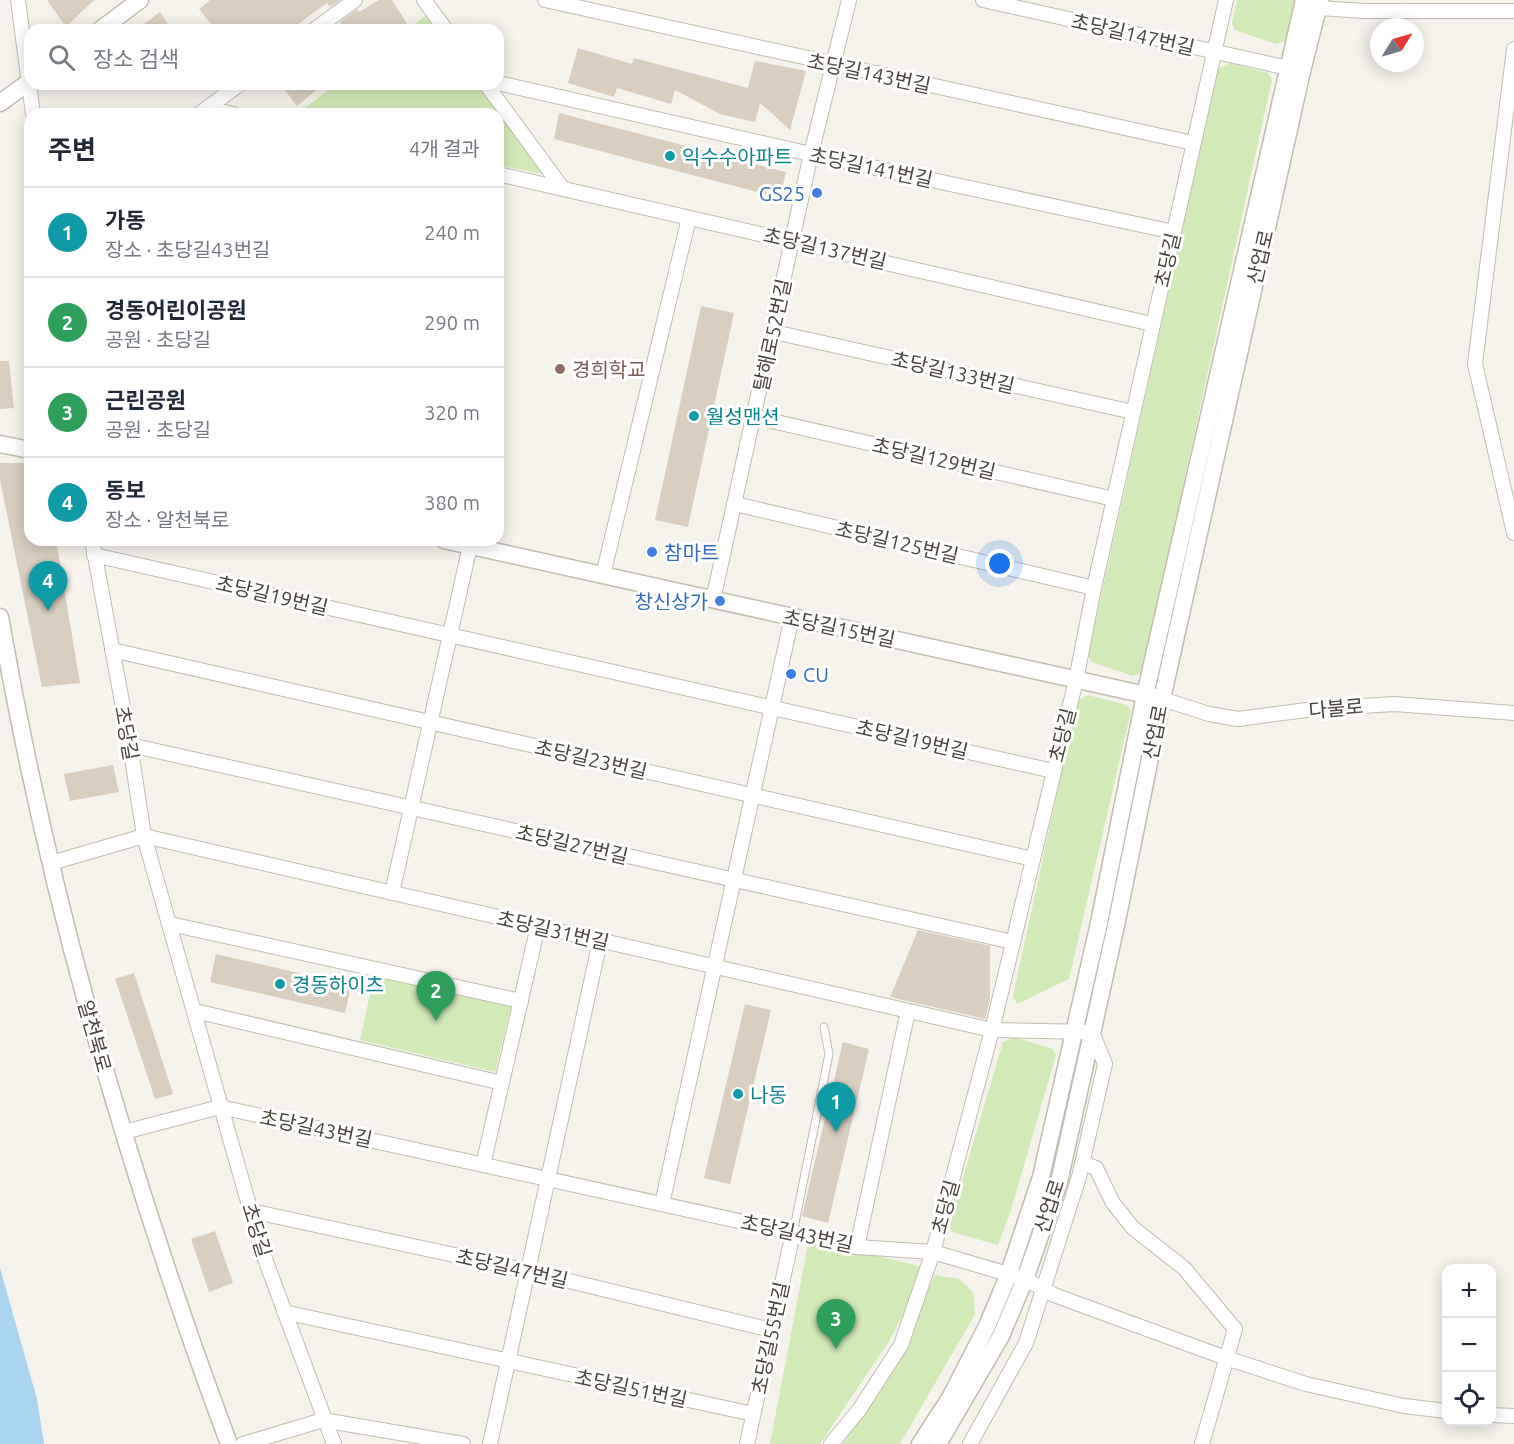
<!DOCTYPE html>
<html lang="ko">
<head>
<meta charset="utf-8">
<style>
  body { margin:0; font-family:Ubuntu,"Noto Sans KR",sans-serif; background:#f6f6f7; color:#1f2937 }
  .controls { position:absolute; right:18px; bottom:18px; display:grid; overflow:hidden; border-radius:12px; box-shadow:0 3px 15px #0003 }
  .controls button { width:54px; height:54px; display:grid; place-items:center; padding:0; border:0; border-bottom:2px solid #e0e1e3; background:#fff; color:#1f2937; font:30px sans-serif }
  .compass { position:absolute; left:1370px; top:18px; width:54px; height:54px; border-radius:50%; background:#fff; box-shadow:0 3px 15px #0003; rotate:53deg }
  .you { position:absolute; left:1000px; top:564px; width:21px; height:21px; margin:-15px; border:4px solid #fff; border-radius:50%; background:#1a73e8; box-shadow:0 0 0 9px #1a73e833 }
  .badge { display:grid; place-items:center; width:39px; height:39px; border-radius:50%; background:#b45309; color:#fff; font-size:20px; font-weight:700 }
  .pin { position:absolute; translate:-50% -50px; filter:drop-shadow(0 2px 3px #0008) }
  .pin::after { content:''; position:absolute; top:32px; width:21px; height:18px; background:inherit; clip-path:polygon(0 0,100% 0,50% 100%) }
  .list { margin:0; padding:0; list-style:none }
  h2 { display:flex; justify-content:space-between; align-items:center; height:78px; margin:0; padding:0 24px; font-size:26px }
  h2 small { font-size:20px; font-weight:400; color:#747a83 }
  .list li { display:grid; grid-template-columns:39px 1fr auto; gap:18px; align-items:center; box-sizing:border-box; height:90px; padding:0 24px; border-top:2px solid #e0e1e3 }
  .list b { display:block; font-size:22px; white-space:nowrap }
  .list p { margin:0; font-size:20px; white-space:nowrap; color:#747a83 }
  .list em { font-size:20px; font-style:normal; color:#747a83 }
  .icon { flex:none; width:33px; height:33px; fill:none; stroke:currentColor; stroke-width:2; stroke-linecap:round; stroke-linejoin:round }
  .map { position:relative; flex:none; width:1514px; height:1444px; overflow:hidden }
  .search { position:absolute; background:#fff; box-shadow:0 3px 15px #0003; left:24px; top:24px; width:480px; height:66px; display:flex; align-items:center; gap:15px; box-sizing:border-box; padding:0 21px; border-radius:18px; color:#747a83; font-size:22px }
  .panel { position:absolute; background:#fff; box-shadow:0 3px 15px #0003; left:24px; top:108px; width:480px; height:438px; border-radius:18px }
  .map>svg:first-child { display:block }
</style>
</head>
<body>
<div class="map">
<svg width="1514" height="1444" viewBox="0 0 1514 1444">
  <rect width="100%" height="100%" fill="#f6f3ec"/>
  <g fill="#d2eab5">
    <polygon points="1237,0 1294,0 1286,41 1276,44 1235,30 1232,23"/>
    <polygon points="429,13 441,30 407,30"/>
    <polygon points="1229,63 1268,73 1272,79 1142,673 1133,676 1092,662 1088,655 1218,69"/>
    <polygon points="336,84 479,84 543,174 498,165 498,114 297,114"/>
    <polygon points="1088,695 1127,705 1131,711 1069,979 1017,1004 1013,996 1077,701"/>
    <polygon points="375,971 512,1003 495,1072 360,1040"/>
    <polygon points="1014,1037 1053,1049 1056,1055 1010,1213 998,1245 952,1232 949,1225 1003,1042"/>
    <polygon points="809,1239 926,1268 891,1338 820,1444 770,1444"/>
    <polygon points="935,1275 959,1279 973,1292 975,1314 900,1444 843,1444 895,1365"/>
  </g>
  <polygon fill="#a9d4f2" points="0,1268 37,1399 44,1444 0,1444"/>
  <g fill="#d8cfc1">
    <polygon points="47,0 94,0 66,27"/>
    <polygon points="210,0 340,0 330,7 327,3 290,30 216,30 199,9"/>
    <polygon points="379,0 392,0 411,30 345,30 340,22 357,9 359,12"/>
    <polygon points="160,12 172,30 136,30"/>
    <polygon points="578,48 632,64 634,58 748,88 755,61 806,71 790,130 760,103 755,122 720,114 675,90 671,104 617,88 614,97 568,83"/>
    <polygon points="280,84 324,84 297,106"/>
    <polygon points="559,113 786,172 780,198 554,139"/>
    <polygon points="701,306 734,313 688,527 655,520"/>
    <polygon points="0,361 9,361 14,408 0,409"/>
    <polygon points="0,463 30,463 30,540 56,540 80,683 42,687 0,480"/>
    <polygon points="113,765 119,792 70,801 64,774"/>
    <polygon points="918,930 990,946 990,1000 985,1019 890,997"/>
    <polygon points="216,954 351,985 345,1013 210,982"/>
    <polygon points="134,973 173,1094 155,1099 115,979"/>
    <polygon points="745,1004 771,1010 730,1184 704,1178"/>
    <polygon points="843,1042 869,1049 828,1223 802,1216"/>
    <polygon points="215,1231 233,1283 209,1292 191,1239"/>
  </g>
  <g fill="none" stroke-linecap="round" stroke-linejoin="round">
    <defs>
      <polyline id="service" points="793,1233 829,1054 824,1027"/>
      <g id="minor">
        <polyline points="18,0 33,114"/>
        <polyline points="424,0 446,30"/>
        <polyline points="545,0 1193,143"/>
        <polyline points="983,0 1297,70"/>
        <polyline points="1319,8 1364,11 1514,11"/>
        <polyline points="314,30 355,0"/>
        <polyline points="1514,49 1475,364 1514,533"/>
        <polyline points="498,83 811,154 1174,232"/>
        <polyline points="486,84 563,189"/>
        <polyline points="207,108 233,114"/>
        <polyline points="199,114 240,84"/>
        <polyline points="498,174 1152,324"/>
        <polyline points="774,332 1133,412"/>
        <polyline points="754,417 1114,499"/>
        <polyline points="735,504 1094,588"/>
        <polyline points="92,540 130,745 144,836 262,1251 334,1444"/>
        <polyline points="94,555 1053,771"/>
        <polyline points="603,575 689,218"/>
        <polyline points="713,600 811,154 849,0"/>
        <polyline points="112,650 1033,859"/>
        <polyline points="1162,699 1209,714 1238,719 1314,709 1394,704 1514,713"/>
        <polyline points="130,745 1013,942"/>
        <polyline points="51,863 144,836 992,1030 1092,1032 1105,1064 1079,1177 1026,1343 970,1444"/>
        <polyline points="392,893 470,546"/>
        <polyline points="170,924 521,1001"/>
        <polyline points="195,1011 502,1083"/>
        <polyline points="124,1132 220,1107 857,1247 933,1252 1025,1279 1054,1295 1226,1358 1306,1384 1404,1406 1446,1411"/>
        <polyline points="1082,1163 1096,1168 1113,1203 1133,1228 1184,1268 1235,1329 1202,1444"/>
        <polyline points="483,1165 538,926"/>
        <polyline points="662,1204 792,617"/>
        <polyline points="251,1211 528,1271 771,1330"/>
        <polyline points="857,1247 908,1011"/>
        <polyline points="284,1312 753,1414"/>
        <polyline points="1492,1415 1514,1416"/>
        <polyline points="243,1444 323,1420 463,1444"/>
        <polyline points="490,1444 600,941"/>
        <polyline points="747,1444 793,1233"/>
        <polyline points="831,1444 859,1410 901,1345 933,1252 992,1030 1076,680 1094,588 1226,0"/>
      </g>
      <g id="tertiary">
        <polyline points="100,30 140,0"/>
        <polyline points="0,103 30,81"/>
        <polyline points="0,444 30,450"/>
        <polyline points="444,540 1155,697"/>
        <path d="M0,617C49,900 129,1176 229,1444"/>
        <polyline points="920,1444 950,1398 987,1326 1008,1276 1041,1177 1099,923 1145,695 1304,0"/>
        <polyline points="938,1444 1001,1336 1025,1279 1059,1182 1117,921 1162,699 1302,71 1320,0"/>
      </g>
    </defs>
    <use href="#service" stroke="#c2bbae" stroke-width="9"/>
    <use href="#minor" stroke="#c2bbae" stroke-width="16"/>
    <use href="#tertiary" stroke="#c2bbae" stroke-width="19"/>
    <use href="#service" stroke="#fff" stroke-width="7"/>
    <use href="#minor" stroke="#fff" stroke-width="14"/>
    <use href="#tertiary" stroke="#fff" stroke-width="16"/>
  </g>
  <g fill="#0f9aa8" stroke="#fff" stroke-width="2">
    <circle cx="670" cy="156" r="6"/>
    <circle cx="694" cy="416" r="6"/>
    <circle cx="280" cy="984" r="6"/>
    <circle cx="738" cy="1094" r="6"/>
  </g>
  <g fill="#3f7fe0" stroke="#fff" stroke-width="2">
    <circle cx="817" cy="193" r="6"/>
    <circle cx="652" cy="552" r="6"/>
    <circle cx="720" cy="601" r="6"/>
    <circle cx="791" cy="674" r="6"/>
  </g>
  <circle fill="#8d6e63" stroke="#fff" stroke-width="2" cx="560" cy="369" r="6"/>
  <g text-anchor="middle" dominant-baseline="central" stroke-width="6" stroke-linejoin="round" paint-order="stroke">
    <g font-size="20" fill="#4b4439" stroke="#fff">
      <text transform="translate(1133 34) rotate(13)">초당길147번길</text>
      <text transform="translate(869 73) rotate(12)">초당길143번길</text>
      <text transform="translate(871 167) rotate(12)">초당길141번길</text>
      <text transform="translate(825 248) rotate(13)">초당길137번길</text>
      <text transform="translate(1260 257) rotate(-77)">산업로</text>
      <text transform="translate(1167 260) rotate(-77)">초당길</text>
      <text transform="translate(772 335) rotate(-78)">탈해로52번길</text>
      <text transform="translate(953 372) rotate(13)">초당길133번길</text>
      <text transform="translate(934 458) rotate(13)">초당길129번길</text>
      <text transform="translate(897 542) rotate(13)">초당길125번길</text>
      <text transform="translate(272 595) rotate(13)">초당길19번길</text>
      <text transform="translate(839 628) rotate(12)">초당길15번길</text>
      <text transform="translate(1336 708) rotate(-5)">다불로</text>
      <text transform="translate(1155 732) rotate(-79)">산업로</text>
      <text transform="translate(127 733) rotate(80)">초당길</text>
      <text transform="translate(1062 735) rotate(-76)">초당길</text>
      <text transform="translate(912 739) rotate(13)">초당길19번길</text>
      <text transform="translate(591 759) rotate(13)">초당길23번길</text>
      <text transform="translate(572 844) rotate(13)">초당길27번길</text>
      <text transform="translate(553 930) rotate(13)">초당길31번길</text>
      <text transform="translate(95 1036) rotate(74)">알천북로</text>
      <text transform="translate(316 1128) rotate(12)">초당길43번길</text>
      <text transform="translate(1049 1206) rotate(-72)">산업로</text>
      <text transform="translate(945 1207) rotate(-75)">초당길</text>
      <text transform="translate(257 1230) rotate(73)">초당길</text>
      <text transform="translate(797 1233) rotate(12)">초당길43번길</text>
      <text transform="translate(512 1268) rotate(13)">초당길47번길</text>
      <text transform="translate(770 1338) rotate(-78)">초당길55번길</text>
      <text transform="translate(631 1388) rotate(12)">초당길51번길</text>
    </g>
    <g font-size="20" fill="#0d838f" stroke="#fff" text-anchor="start">
      <text x="682" y="156">익수수아파트</text>
      <text x="706" y="416">월성맨션</text>
      <text x="292" y="984">경동하이츠</text>
      <text x="750" y="1094">나동</text>
    </g>
    <g font-size="20" fill="#366cbe" stroke="#fff" text-anchor="end">
      <text x="805" y="193">GS25</text>
      <text x="664" y="552" text-anchor="start">참마트</text>
      <text x="708" y="601">창신상가</text>
      <text x="803" y="674" text-anchor="start">CU</text>
    </g>
    <g font-size="20" fill="#785e54" stroke="#fff" text-anchor="start">
      <text x="572" y="369">경희학교</text>
    </g>
  </g>
</svg>
<div class="controls">
<button>+</button>
<button>−</button>
<button><svg class="icon" aria-label="locate" viewBox="0 0 24 24"><circle cx="12" cy="12" r="6"/><path d="M12 2v4M12 18v4M2 12h4M18 12h4"/></svg></button>
</div>
<svg class="compass" viewBox="-18 -18 36 36"><path d="M0-13l5 13h-10z" fill="#e53935"/><path d="M0 13l5-13h-10z" fill="#747a83"/></svg>
<div class="you"></div>
<div class="pin badge" style="left:836px;top:1132px;background:#0f9aa8">1</div>
<div class="pin badge" style="left:436px;top:1021px;background:#2e9e5b">2</div>
<div class="pin badge" style="left:836px;top:1349px;background:#2e9e5b">3</div>
<div class="pin badge" style="left:48px;top:611px;background:#0f9aa8">4</div>
<div class="search"><svg class="icon" aria-label="search" viewBox="0 0 24 24"><circle cx="10" cy="10" r="6"/><path d="M15 15l6 6"/></svg>장소 검색</div>
<section class="panel">
<h2>주변<small>4개 결과</small></h2>
<ul class="list">
<li><span class="badge" style="background:#0f9aa8">1</span><div><b>가동</b><p>장소 · 초당길43번길</p></div><em>240 m</em></li>
<li><span class="badge" style="background:#2e9e5b">2</span><div><b>경동어린이공원</b><p>공원 · 초당길</p></div><em>290 m</em></li>
<li><span class="badge" style="background:#2e9e5b">3</span><div><b>근린공원</b><p>공원 · 초당길</p></div><em>320 m</em></li>
<li><span class="badge" style="background:#0f9aa8">4</span><div><b>동보</b><p>장소 · 알천북로</p></div><em>380 m</em></li>
</ul>
</section>
</div>
</body>
</html>
